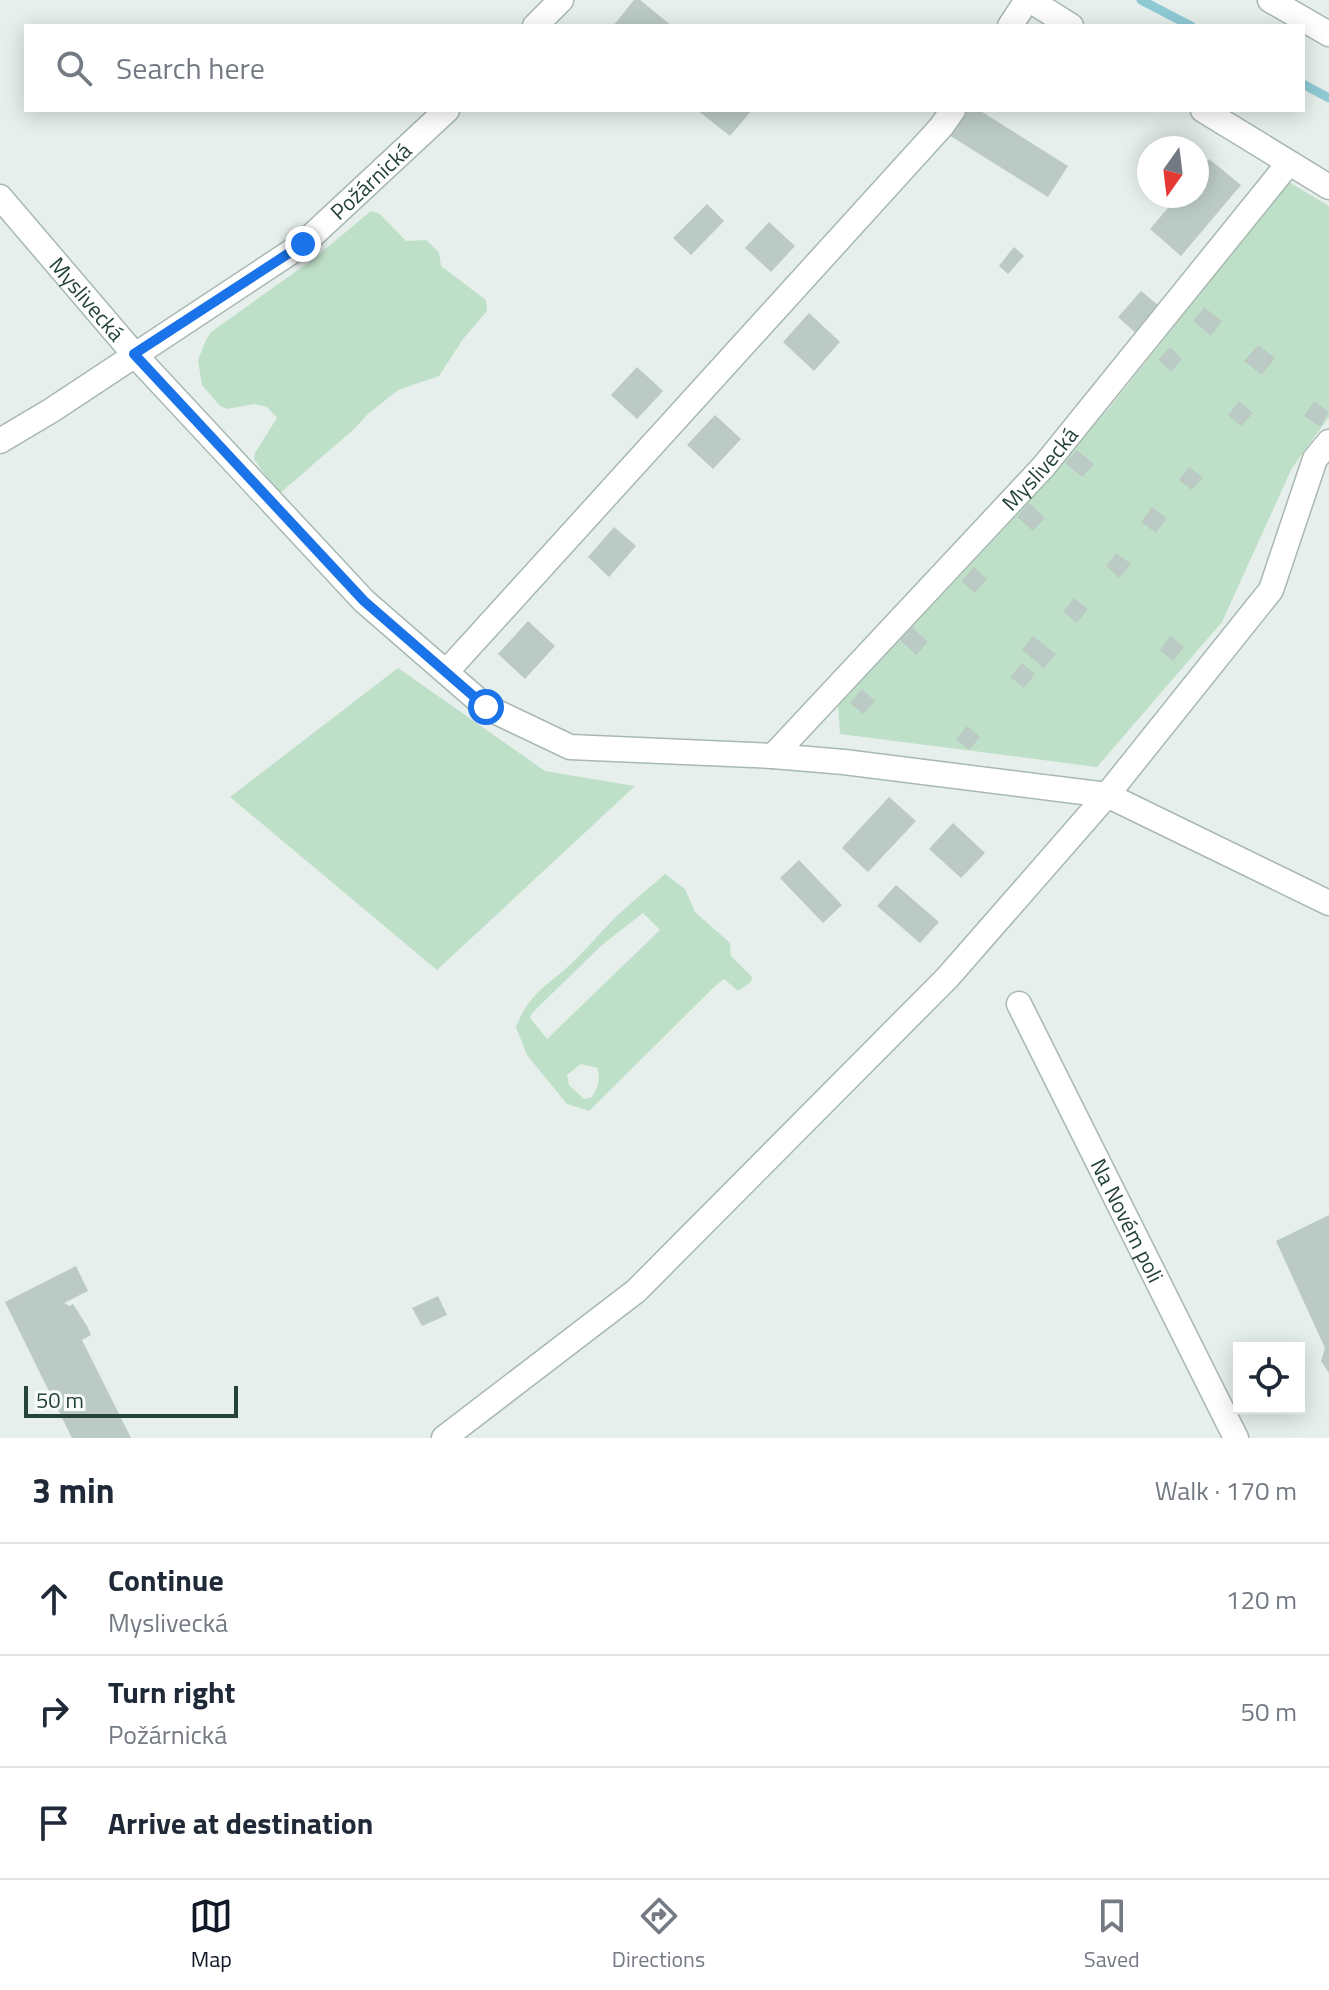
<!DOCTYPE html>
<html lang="en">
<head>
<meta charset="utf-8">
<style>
  body { margin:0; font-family:"Titillium Web",sans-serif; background:#f6f6f7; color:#1f2937 }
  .controls { position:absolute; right:24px; bottom:24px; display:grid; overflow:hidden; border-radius:0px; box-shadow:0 4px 20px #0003 }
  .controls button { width:72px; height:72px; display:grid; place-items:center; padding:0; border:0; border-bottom:2px solid #e0e1e3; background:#fff; color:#1f2937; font:40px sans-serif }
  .compass { position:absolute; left:1137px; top:136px; width:72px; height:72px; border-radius:50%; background:#fff; box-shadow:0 4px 20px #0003; rotate:194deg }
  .scale { position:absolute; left:24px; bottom:20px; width:214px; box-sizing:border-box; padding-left:8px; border:4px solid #24423a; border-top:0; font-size:22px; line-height:28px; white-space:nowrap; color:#24423a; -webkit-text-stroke:6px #f7fbf9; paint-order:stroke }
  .stop { position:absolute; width:24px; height:24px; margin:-18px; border:6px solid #1a73e8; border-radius:50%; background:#fff }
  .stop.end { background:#1a73e8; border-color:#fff; box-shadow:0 2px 8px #0008 }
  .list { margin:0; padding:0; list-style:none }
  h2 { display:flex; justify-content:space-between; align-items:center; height:104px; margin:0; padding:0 32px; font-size:34px }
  h2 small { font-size:26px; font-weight:400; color:#747a83 }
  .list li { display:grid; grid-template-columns:52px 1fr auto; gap:24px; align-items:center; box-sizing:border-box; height:112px; padding:0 32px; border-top:2px solid #e0e1e3 }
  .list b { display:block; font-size:30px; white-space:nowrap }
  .list p { margin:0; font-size:26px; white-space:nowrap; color:#747a83 }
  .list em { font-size:26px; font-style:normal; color:#747a83 }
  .icon { flex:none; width:44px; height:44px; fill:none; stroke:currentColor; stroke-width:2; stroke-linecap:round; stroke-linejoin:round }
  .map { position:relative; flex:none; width:1329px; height:1438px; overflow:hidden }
  .search { position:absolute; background:#fff; box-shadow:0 4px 20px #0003; left:24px; right:24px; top:24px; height:88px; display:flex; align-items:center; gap:20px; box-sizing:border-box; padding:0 28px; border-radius:0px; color:#747a83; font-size:30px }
  .sheet { height:440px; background:#fff }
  nav { display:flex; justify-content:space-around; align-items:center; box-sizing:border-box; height:112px; border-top:2px solid #e0e1e3; background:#fff; font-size:22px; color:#747a83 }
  nav a { display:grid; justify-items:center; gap:4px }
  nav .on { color:#111827 }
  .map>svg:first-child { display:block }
</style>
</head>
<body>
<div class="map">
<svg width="1329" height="1438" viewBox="0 0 1329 1438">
  <rect width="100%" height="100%" fill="#e6efeb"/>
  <g fill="#bfe0c8" fill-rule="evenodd">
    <polygon points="1289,182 1329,206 1329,417 1292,468 1222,622 1097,767 840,734 838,704 1110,407"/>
    <polygon points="371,211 380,214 406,241 426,240 439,252 441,266 486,300 487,311 463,339 439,376 398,390 368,414 353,430 279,494 254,459 255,453 277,418 267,407 255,404 227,409 220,406 202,385 198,360 206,340 211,332 312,260"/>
    <polygon points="398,668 545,771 635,786 437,970 230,797"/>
    <path d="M665,874L685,889L695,912L730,943L731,956L752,977L751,982L738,991L724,979L713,988L589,1111L567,1104L527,1055L516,1027C531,990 548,986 573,962C586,950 596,937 608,925C625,907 646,891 665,874ZM643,913L660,930L547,1039L530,1018L532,1013L602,945ZM581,1064L597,1068C601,1079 598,1087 592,1097L584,1099L569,1085L567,1075Z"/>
  </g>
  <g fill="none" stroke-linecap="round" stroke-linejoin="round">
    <g stroke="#8ec9d4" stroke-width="9">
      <polyline points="1141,0 1191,26"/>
      <polyline points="1303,84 1329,98"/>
    </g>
  </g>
  <g fill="#bbcac4">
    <polygon points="634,0 640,0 672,26 613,26"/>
    <polygon points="697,110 752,110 730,136"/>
    <polygon points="966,110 979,110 1068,166 1048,197 949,135"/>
    <polygon points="1209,159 1241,185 1181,256 1150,229 1178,196 1197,196 1197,174"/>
    <polygon points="707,204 724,221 691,255 673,238"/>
    <polygon points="769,222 795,246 771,272 745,248"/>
    <polygon points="1014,247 1024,256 1008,274 999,266"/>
    <polygon points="1141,291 1159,306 1136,333 1118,317"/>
    <polygon points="1204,307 1222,321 1211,336 1193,321"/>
    <polygon points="809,313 840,342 814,371 783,342"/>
    <polygon points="1258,345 1275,358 1262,375 1244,361"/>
    <polygon points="1170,347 1182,359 1171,372 1158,360"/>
    <polygon points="637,367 663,391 637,419 611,395"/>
    <polygon points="1239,401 1253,413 1241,426 1228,415"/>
    <polygon points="1314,401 1329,412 1320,427 1304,416"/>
    <polygon points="715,415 741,439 713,469 687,445"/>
    <polygon points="1077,450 1094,464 1082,477 1065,463"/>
    <polygon points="1189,467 1203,478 1192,490 1179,480"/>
    <polygon points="1029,503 1045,518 1033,531 1017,517"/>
    <polygon points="1152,507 1167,518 1156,533 1141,522"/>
    <polygon points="614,527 636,546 609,577 588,557"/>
    <polygon points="1116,553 1131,564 1119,578 1106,566"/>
    <polygon points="974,567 987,579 975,593 961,581"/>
    <polygon points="1074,598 1088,609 1077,623 1063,612"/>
    <polygon points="528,621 555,646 525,679 498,654"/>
    <polygon points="912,627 928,642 916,655 900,640"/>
    <polygon points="1033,636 1056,654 1044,668 1022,650"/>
    <polygon points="1170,636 1184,647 1173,661 1160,650"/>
    <polygon points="1022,663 1035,674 1024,688 1010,677"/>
    <polygon points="862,689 875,701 863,714 850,703"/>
    <polygon points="967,726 980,737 969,750 956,739"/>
    <polygon points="889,797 916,821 868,872 842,848"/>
    <polygon points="953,823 985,853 961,878 929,849"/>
    <polygon points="799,860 842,905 823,923 780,878"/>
    <polygon points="896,885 939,922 920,943 877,906"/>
    <polygon points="1329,1215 1329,1373 1321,1361 1325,1348 1276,1241"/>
    <polygon points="76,1266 88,1291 64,1303 70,1306 73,1304 87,1326 91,1335 82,1340 131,1438 72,1438 5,1302"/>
    <polygon points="438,1296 447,1315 422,1326 412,1308"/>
  </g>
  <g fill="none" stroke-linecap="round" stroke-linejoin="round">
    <defs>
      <g id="minor">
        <polyline points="1030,0 1071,26"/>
        <polyline points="1270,0 1329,34"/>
        <polyline points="535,26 561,0"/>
        <polyline points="1010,26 1027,0"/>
        <polyline points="1203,110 1329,187"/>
        <path id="s1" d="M0,197L134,354L364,601L486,707L570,747L773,756L844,762L1107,795L1329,903"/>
        <path id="s2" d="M0,441L52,410L303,244L447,110"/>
        <polyline points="447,671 941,127 953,110"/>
        <path id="s3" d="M773,756L1044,466L1288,164"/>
        <path id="s4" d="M1019,1004L1236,1438"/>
        <polyline points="444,1438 636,1291 948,977 1107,795 1271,590 1315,459 1329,442"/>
      </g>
    </defs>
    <use href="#minor" stroke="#a8b8b2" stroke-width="27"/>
    <use href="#minor" stroke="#fff" stroke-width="24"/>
  </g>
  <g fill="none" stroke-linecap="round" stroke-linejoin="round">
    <polyline stroke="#1a73e8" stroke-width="10" points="303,244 134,354 364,601 486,707"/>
  </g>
  <g text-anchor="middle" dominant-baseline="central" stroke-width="8" stroke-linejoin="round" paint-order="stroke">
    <g font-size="22" fill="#24423a" stroke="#f7fbf9">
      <text stroke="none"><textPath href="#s2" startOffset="454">Požárnická</textPath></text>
      <text stroke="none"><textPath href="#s1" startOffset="134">Myslivecká</textPath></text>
      <text stroke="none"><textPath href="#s3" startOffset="392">Myslivecká</textPath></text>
      <text stroke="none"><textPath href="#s4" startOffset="242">Na Novém poli</textPath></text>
    </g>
  </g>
</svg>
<div class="controls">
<button><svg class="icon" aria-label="locate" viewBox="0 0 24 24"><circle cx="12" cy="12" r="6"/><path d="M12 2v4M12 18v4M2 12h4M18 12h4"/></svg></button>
</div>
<svg class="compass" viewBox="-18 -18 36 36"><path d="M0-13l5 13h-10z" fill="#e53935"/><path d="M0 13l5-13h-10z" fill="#747a83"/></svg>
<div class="scale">50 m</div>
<div class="stop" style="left:486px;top:707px"></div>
<div class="stop end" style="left:303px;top:244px"></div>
<div class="search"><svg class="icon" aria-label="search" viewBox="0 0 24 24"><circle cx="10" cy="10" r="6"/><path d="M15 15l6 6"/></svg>Search here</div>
</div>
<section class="sheet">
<h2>3 min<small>Walk · 170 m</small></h2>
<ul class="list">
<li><svg class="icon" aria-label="ahead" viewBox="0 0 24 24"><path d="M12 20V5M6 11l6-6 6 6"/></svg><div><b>Continue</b><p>Myslivecká</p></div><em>120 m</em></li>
<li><svg class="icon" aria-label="right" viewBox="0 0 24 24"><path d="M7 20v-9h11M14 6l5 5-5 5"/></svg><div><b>Turn right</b><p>Požárnická</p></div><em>50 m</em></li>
<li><svg class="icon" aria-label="arrive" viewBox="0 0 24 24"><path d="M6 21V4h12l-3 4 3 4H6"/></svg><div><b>Arrive at destination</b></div></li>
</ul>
</section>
<nav>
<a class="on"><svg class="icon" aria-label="map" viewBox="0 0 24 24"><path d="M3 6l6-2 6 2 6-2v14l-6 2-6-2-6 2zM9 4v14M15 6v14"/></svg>Map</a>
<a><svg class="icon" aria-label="directions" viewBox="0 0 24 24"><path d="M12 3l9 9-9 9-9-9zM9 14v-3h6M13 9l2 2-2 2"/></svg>Directions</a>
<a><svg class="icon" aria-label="saved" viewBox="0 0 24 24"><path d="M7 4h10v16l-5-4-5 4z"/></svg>Saved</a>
</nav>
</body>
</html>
